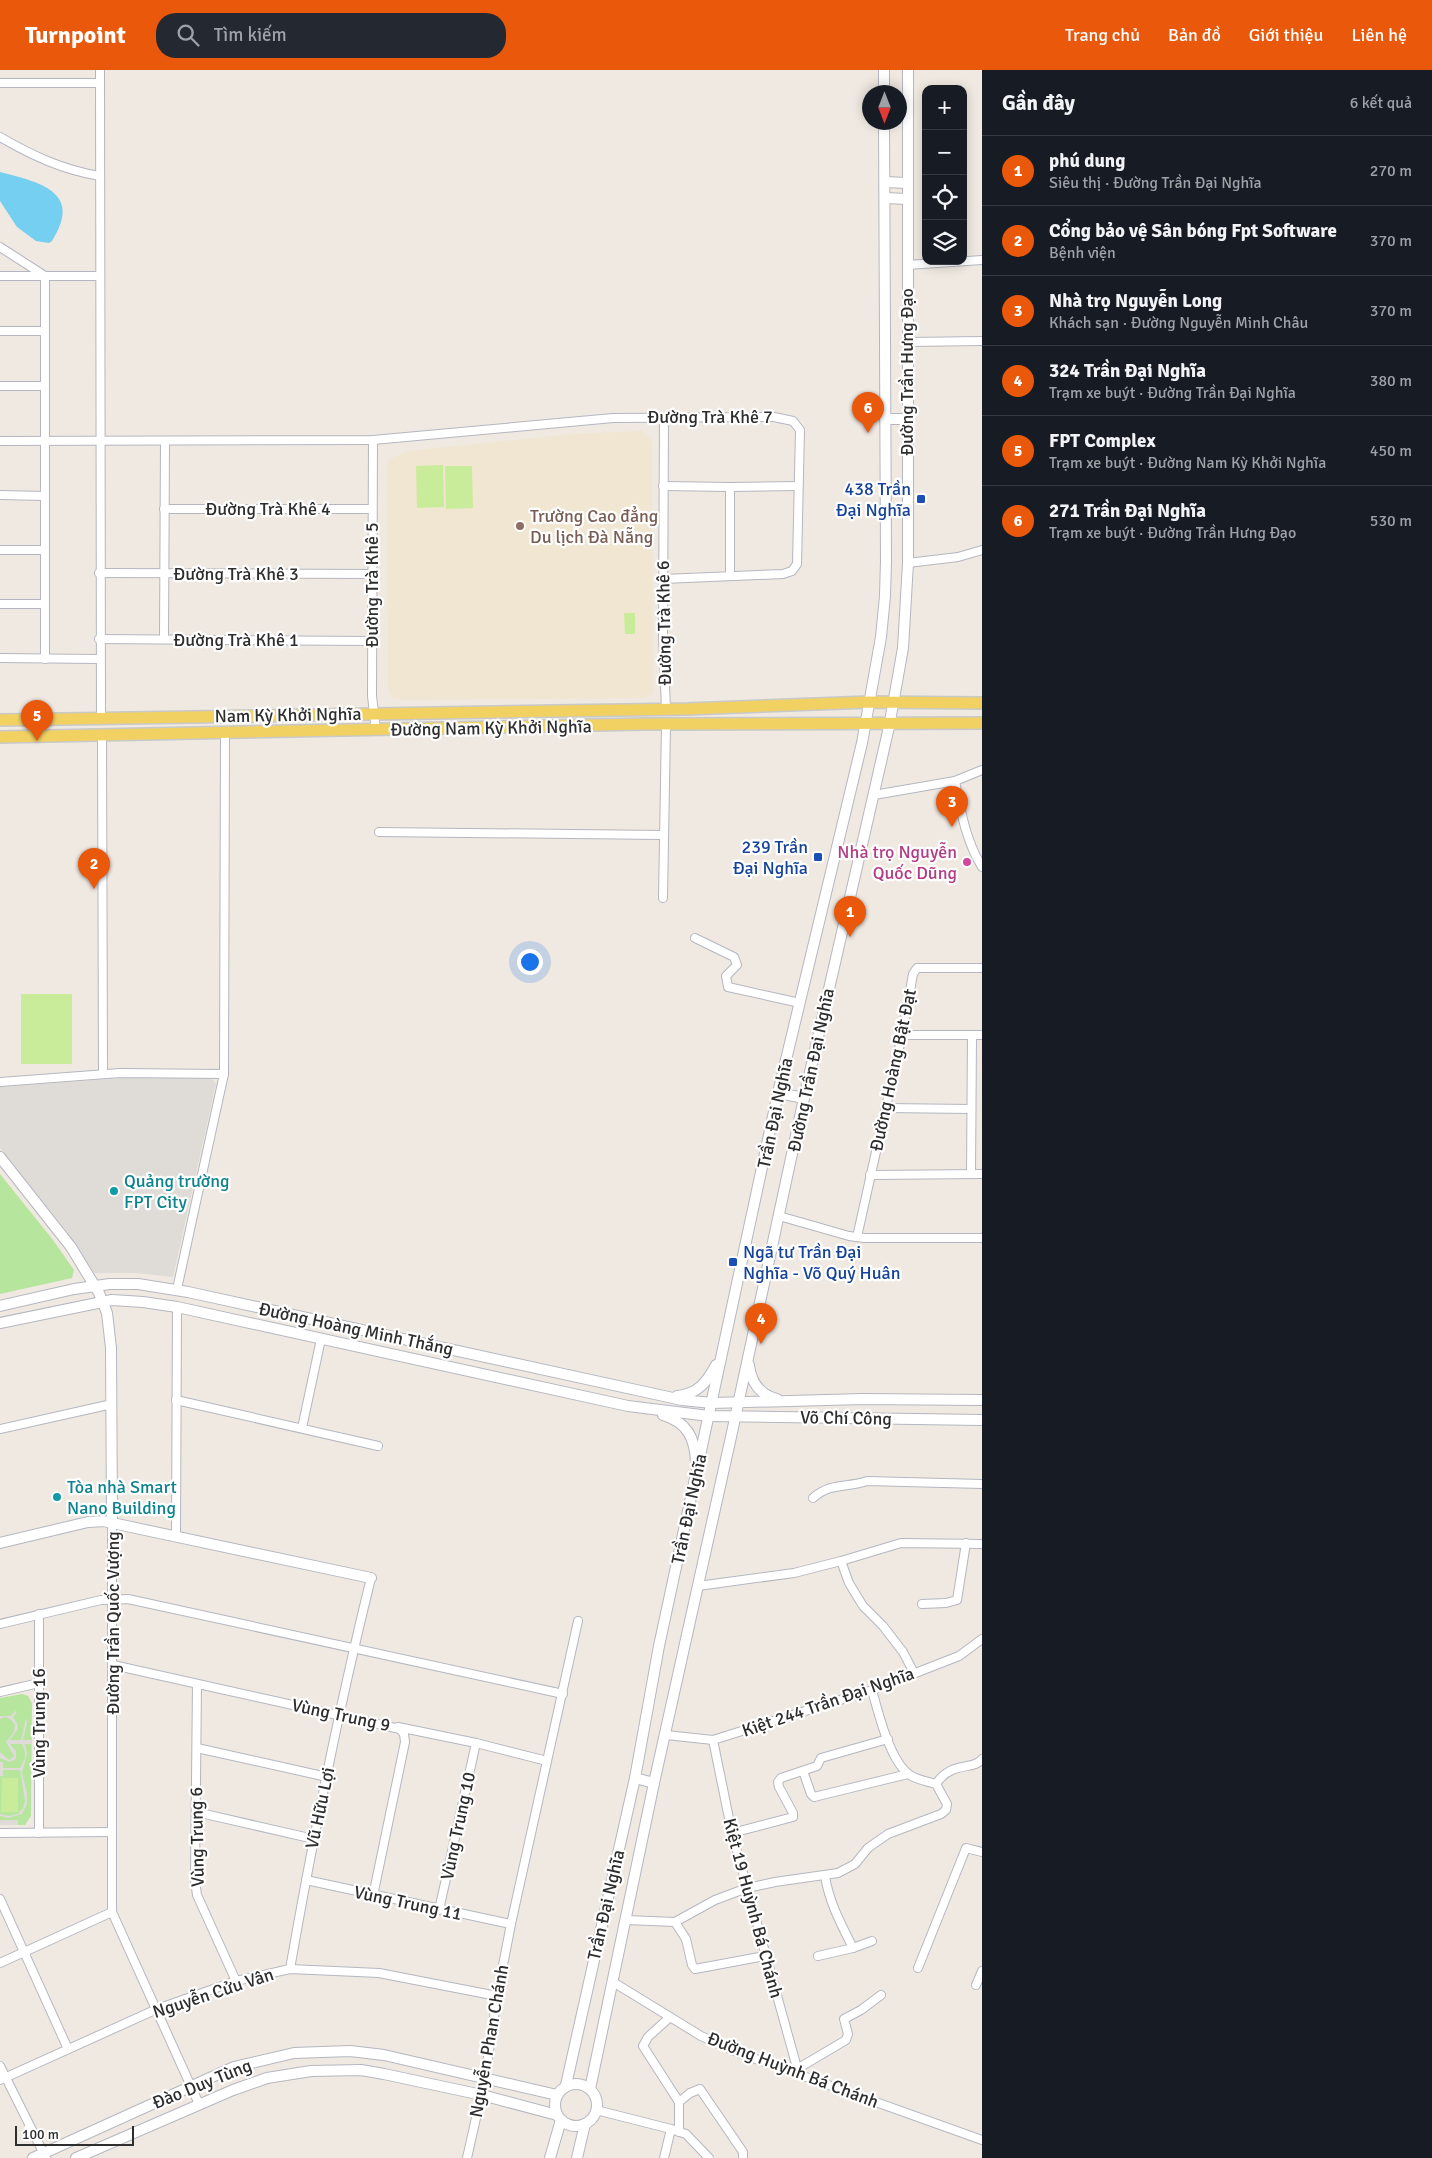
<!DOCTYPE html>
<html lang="vi">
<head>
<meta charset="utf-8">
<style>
  body { margin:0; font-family:Signika,sans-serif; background:#242831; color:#f1f3f6 }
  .controls { position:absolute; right:15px; top:15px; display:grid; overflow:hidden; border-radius:10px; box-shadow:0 2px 12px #0003 }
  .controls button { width:45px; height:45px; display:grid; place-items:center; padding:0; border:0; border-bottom:1px solid #363941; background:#171b24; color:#f1f3f6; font:25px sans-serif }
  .compass { position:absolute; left:862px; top:15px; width:45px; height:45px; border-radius:50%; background:#171b24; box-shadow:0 2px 12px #0003; rotate:180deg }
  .scale { position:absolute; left:15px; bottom:12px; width:119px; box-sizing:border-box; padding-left:5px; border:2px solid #2e2e2e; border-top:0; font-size:14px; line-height:18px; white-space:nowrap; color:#2e2e2e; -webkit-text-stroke:4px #fff; paint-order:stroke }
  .you { position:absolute; left:529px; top:891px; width:18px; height:18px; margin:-12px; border:4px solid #fff; border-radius:50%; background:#1a73e8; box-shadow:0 0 0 8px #1a73e833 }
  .badge { display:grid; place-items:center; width:32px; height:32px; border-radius:50%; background:#ea580c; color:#fff; font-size:16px; font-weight:700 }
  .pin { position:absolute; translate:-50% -41px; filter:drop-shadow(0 1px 2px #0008) }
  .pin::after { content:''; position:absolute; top:26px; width:18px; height:15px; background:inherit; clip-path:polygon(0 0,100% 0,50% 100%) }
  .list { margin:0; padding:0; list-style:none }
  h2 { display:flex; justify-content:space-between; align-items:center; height:65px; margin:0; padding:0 20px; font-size:21px }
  h2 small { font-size:16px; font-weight:400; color:#9ea1a6 }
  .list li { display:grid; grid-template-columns:32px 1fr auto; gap:15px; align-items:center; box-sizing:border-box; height:70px; padding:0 20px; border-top:1px solid #363941 }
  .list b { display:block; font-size:19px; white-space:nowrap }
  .list p { margin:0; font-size:16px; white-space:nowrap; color:#9ea1a6 }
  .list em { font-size:16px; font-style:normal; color:#9ea1a6 }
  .icon { flex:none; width:28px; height:28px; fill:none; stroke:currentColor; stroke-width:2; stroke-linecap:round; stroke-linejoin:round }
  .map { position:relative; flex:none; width:982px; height:2088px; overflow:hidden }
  header { display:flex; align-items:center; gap:30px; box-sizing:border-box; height:70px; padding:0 25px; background:#ea580c; color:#fff }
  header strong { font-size:24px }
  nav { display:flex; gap:28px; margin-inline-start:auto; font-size:18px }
  .search { width:350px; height:45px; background:#242831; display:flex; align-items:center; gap:12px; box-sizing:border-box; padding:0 18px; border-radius:20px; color:#9ea1a6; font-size:19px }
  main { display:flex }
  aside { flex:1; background:#171b24 }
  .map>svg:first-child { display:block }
</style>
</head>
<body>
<header>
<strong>Turnpoint</strong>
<div class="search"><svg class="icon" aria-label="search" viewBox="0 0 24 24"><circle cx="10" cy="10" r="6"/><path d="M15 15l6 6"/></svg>Tìm kiếm</div>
<nav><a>Trang chủ</a><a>Bản đồ</a><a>Giới thiệu</a><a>Liên hệ</a></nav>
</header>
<main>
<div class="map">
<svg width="982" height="2088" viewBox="0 0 982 2088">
  <rect width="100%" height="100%" fill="#efe9e1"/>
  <polygon fill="#f0e6d1" points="641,361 651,370 652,377 653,624 644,628 403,630 392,628 388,617 387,399 388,392 392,388 408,381 573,364"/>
  <g fill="#b6e59e">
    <polygon points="0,1104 53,1170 74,1200 72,1208 0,1224"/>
    <polygon points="22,1624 28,1626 32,1633 31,1746 25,1755 0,1755 0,1628"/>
  </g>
  <g fill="#c9ec9a">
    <polygon points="443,395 444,437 417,438 416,396"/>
    <polygon points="445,396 472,396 473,438 446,439"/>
    <polygon points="624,543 635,543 635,564 625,564"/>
    <rect x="21" y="924" width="51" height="70"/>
    <polygon points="2,1708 18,1708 18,1742 1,1742"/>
  </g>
  <g fill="#dfdcd8">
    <polygon points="123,1008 205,1008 212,1009 216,1014 173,1207 136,1203 94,1203 68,1163 0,1078 0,1017"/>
    <polygon points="15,1641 17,1642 13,1647 17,1653 18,1659 10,1670 21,1670 26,1648 27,1653 23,1670 32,1670 32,1674 25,1674 27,1684 22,1703 27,1723 27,1734 22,1744 9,1748 0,1746 0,1744 10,1746 18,1744 23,1738 25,1731 20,1700 3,1700 3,1706 0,1706 0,1692 3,1692 3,1698 20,1698 25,1688 25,1682 22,1674 10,1674 16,1681 16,1689 10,1692 0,1688 0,1682 9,1690 14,1686 6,1672 14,1662 15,1655 10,1649 5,1647 0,1649 0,1646 11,1646"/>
    <rect x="0" y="1750" width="18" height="5"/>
  </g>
  <path fill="#75cff0" d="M0,102C38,112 84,121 52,171L49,173L36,171L17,157L0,131Z"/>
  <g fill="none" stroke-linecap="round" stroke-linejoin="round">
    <defs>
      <g id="street">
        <polyline points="100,0 101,648"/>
        <polyline points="0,13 100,13"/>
        <path d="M0,67C33,86 63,100 100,106"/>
        <polyline points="0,177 45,206 100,206"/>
        <polyline points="907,195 982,190"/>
        <polyline points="0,206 45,206 45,589"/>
        <polyline points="0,261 45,261"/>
        <polyline points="908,272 982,271"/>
        <polyline points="0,316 45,316"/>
        <polyline points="664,347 663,566 666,639"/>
        <polyline points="373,370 372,626 376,660"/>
        <polyline points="0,371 373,370 613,348 774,347 793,351 800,360 797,494 792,501 783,504 663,509"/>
        <polyline points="663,416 730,417 798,416"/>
        <polyline points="730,417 730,506"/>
        <polyline points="0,425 45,426"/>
        <polyline points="164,439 372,439"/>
        <polyline points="0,480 45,480"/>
        <polyline points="908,493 958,487 982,480"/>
        <polyline points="99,503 372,504"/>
        <polyline points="0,534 45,534"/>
        <polyline points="99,569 372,571"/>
        <polyline points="164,569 165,371"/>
        <polyline points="0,588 100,589"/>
        <polyline points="102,665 103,1004"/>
        <path d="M955,711C961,742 966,771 982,797"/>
        <polyline points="874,725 955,711 982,700"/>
        <polyline points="379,762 663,765"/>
        <polyline points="663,828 666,655"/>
        <polyline points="695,868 734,887 737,895 726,906 728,917 800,933"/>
        <polyline points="902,965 982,965"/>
        <polyline points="0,1012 120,1003 224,1004"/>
        <polyline points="885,1038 971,1039"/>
        <polyline points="971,1104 972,965"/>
        <polyline points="870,1105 982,1104"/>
        <polyline points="779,1146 849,1166 864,1168 982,1168"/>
        <polyline points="857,1167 902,965 913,904 917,898 982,898"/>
        <polyline points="177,1219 224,1004 225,663"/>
        <polyline points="176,1330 378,1376"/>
        <polyline points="302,1358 321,1269"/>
        <polyline points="0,1359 112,1334"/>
        <path d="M813,1428C831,1412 847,1418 867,1411L982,1414"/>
        <polyline points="112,1452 112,1842 199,2034"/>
        <polyline points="176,1465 177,1237"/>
        <polyline points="841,1491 849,1513 863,1536 883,1556 903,1582 914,1603"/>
        <polyline points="698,1516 794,1503 841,1491 901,1473 982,1474"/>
        <polyline points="922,1534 946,1533 957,1530 966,1473"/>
        <polyline points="39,1544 39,1763"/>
        <polyline points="0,1554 101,1530 128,1529 563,1624"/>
        <polyline points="113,1595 400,1659 404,1664 405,1672 373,1826"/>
        <polyline points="197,1614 195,1810 197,1825 236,1911"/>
        <polyline points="0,1622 39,1613"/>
        <polyline points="398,1657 476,1673 547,1691"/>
        <polyline points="666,1665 713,1670 872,1620 959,1586 982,1569"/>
        <polyline points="713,1670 732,1763 799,2005"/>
        <polyline points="197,1678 327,1707"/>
        <polyline points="803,1701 811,1724 814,1727 908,1704"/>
        <path d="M936,1714C952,1690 974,1701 982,1689"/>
        <polyline points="196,1742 314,1769"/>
        <polyline points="0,1763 112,1762"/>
        <polyline points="732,1763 793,1747 793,1743 779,1717 778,1712 781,1708 817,1696 821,1688 888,1669"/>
        <path d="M825,1806C829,1832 841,1854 853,1878L872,1871"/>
        <polyline points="306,1810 511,1854"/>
        <polyline points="0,1829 68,1979"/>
        <polyline points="439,1840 476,1673"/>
        <path d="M626,1850L675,1852L715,1830L747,1818L775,1812L838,1803L855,1794L868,1778L888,1764L941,1744L946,1740L947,1734L936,1714C927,1711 917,1710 910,1705C890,1692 878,1642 872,1620"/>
        <polyline points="675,1852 686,1869 692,1895 695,1899 765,1886"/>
        <polyline points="818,1886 853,1878"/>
        <polyline points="0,1893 112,1842"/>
        <polyline points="918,1898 966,1778 982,1782"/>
        <path d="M290,1899C313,1768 339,1637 371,1508"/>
        <polyline points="613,1912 701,1966 739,1983 982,2070"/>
        <polyline points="976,1915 982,1901"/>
        <polyline points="670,1947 648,1967 643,1976 679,2032 679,2062"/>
        <polyline points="0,1996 46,2088"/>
        <polyline points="797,1999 846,1970 848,1964 844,1949 861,1940 881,1925"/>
        <polyline points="0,2010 157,1939 236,1911 290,1899 379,1903 497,1926"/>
        <polyline points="679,2032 690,2023 700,2019 743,2082 743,2088"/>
        <polyline points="596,2040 671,2059 686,2064 709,2088"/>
        <polyline points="467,2088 485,2008 497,1926 511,1854 578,1551"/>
        <polyline points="664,2088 671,2059"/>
      </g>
      <g id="secondary">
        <polyline points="884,22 884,0"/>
        <polyline points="885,112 907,113"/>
        <polyline points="885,128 907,129"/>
        <polyline points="885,349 907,349"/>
        <polyline points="778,1023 804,1028"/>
        <polyline points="0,1087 71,1177 99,1223 107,1243 111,1278 112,1452"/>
        <polyline points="0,1236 74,1219 110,1214 138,1214 188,1222 682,1330 712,1333 863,1329 982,1330"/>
        <polyline points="0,1253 112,1230 143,1232 177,1237 628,1336 709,1346 982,1350"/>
        <path d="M749,1295C751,1312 760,1325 777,1329"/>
        <path d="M677,1326C698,1324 707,1312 716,1295"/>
        <path d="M663,1345C687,1352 695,1368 696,1392"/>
        <polyline points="0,1473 88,1452 103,1451 371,1508"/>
        <polyline points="635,1708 654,1713"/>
        <circle cx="576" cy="2035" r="21"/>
        <polyline points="566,2015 635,1708 659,1576 778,1023 862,673 881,567 885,526 886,491 884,52"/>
        <polyline points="590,2019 654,1713 731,1367 804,1028 889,657 903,578 908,493 908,0"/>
        <polyline points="33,2088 234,1997 294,1983 350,1981 384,1985 557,2025"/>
        <polyline points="76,2088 233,2020 267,2008 311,2001 361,2000 384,2004 482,2025 557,2045"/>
        <polyline points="550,2088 561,2050"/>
        <polyline points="577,2088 585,2054"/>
      </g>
      <g id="primary">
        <polyline points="0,650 687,639 869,632 982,633"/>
        <polyline points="0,667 644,654 982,653"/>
      </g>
    </defs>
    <use href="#street" stroke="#b4b7c1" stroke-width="10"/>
    <use href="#secondary" stroke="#b4b7c1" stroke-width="12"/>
    <use href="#primary" stroke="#c9c9c9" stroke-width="14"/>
    <use href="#street" stroke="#fff" stroke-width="8"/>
    <use href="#secondary" stroke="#fff" stroke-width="10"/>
    <use href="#primary" stroke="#f2d163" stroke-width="11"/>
  </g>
  <g fill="#1a4fb4" stroke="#fff" stroke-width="2">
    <rect x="916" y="424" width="10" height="10" rx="2.5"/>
    <rect x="813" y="782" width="10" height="10" rx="2.5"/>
    <rect x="728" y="1187" width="10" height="10" rx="2.5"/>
  </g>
  <circle fill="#8d6e63" stroke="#fff" stroke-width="2" cx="520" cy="456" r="5"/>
  <circle fill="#d1479c" stroke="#fff" stroke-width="2" cx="967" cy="792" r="5"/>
  <g fill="#0f9aa8" stroke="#fff" stroke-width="2">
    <circle cx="114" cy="1121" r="5"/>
    <circle cx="57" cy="1427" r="5"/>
  </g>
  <g text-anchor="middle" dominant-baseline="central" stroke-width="4.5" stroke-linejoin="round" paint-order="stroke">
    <g font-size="18" fill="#2e2e2e" stroke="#fff">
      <text transform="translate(907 302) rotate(-90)">Đường Trần Hưng Đạo</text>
      <text x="710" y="347">Đường Trà Khê 7</text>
      <text x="268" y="439">Đường Trà Khê 4</text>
      <text x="236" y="504">Đường Trà Khê 3</text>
      <text transform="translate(372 515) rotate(-90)">Đường Trà Khê 5</text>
      <text transform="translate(664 553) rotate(-91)">Đường Trà Khê 6</text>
      <text x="236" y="570">Đường Trà Khê 1</text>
      <text transform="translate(288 645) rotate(-1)">Nam Kỳ Khởi Nghĩa</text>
      <text transform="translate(491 658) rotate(-1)">Đường Nam Kỳ Khởi Nghĩa</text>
      <text transform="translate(811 1000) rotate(-78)">Đường Trần Đại Nghĩa</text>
      <text transform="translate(893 1000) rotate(-78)">Đường Hoàng Bật Đạt</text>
      <text transform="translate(775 1043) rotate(-78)">Trần Đại Nghĩa</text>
      <text transform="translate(356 1259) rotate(12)">Đường Hoàng Minh Thắng</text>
      <text transform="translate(846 1348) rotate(1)">Võ Chí Công</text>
      <text transform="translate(689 1439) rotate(-78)">Trần Đại Nghĩa</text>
      <text transform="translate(113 1553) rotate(-90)">Đường Trần Quốc Vượng</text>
      <text transform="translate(828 1632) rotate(-19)">Kiệt 244 Trần Đại Nghĩa</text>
      <text transform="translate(341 1645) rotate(12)">Vùng Trung 9</text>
      <text transform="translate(39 1653) rotate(-90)">Vùng Trung 16</text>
      <text transform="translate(320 1738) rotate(-78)">Vũ Hữu Lợi</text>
      <text transform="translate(458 1756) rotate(-78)">Vùng Trung 10</text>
      <text transform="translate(197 1767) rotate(-91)">Vùng Trung 6</text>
      <text transform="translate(408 1833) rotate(12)">Vùng Trung 11</text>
      <text transform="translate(606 1835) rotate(-77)">Trần Đại Nghĩa</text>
      <text transform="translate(753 1838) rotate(75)">Kiệt 19 Huỳnh Bá Chánh</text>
      <text transform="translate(213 1923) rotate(-18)">Nguyễn Cửu Vân</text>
      <text transform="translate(489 1971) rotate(-80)">Nguyễn Phan Chánh</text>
      <text transform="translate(793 2000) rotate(21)">Đường Huỳnh Bá Chánh</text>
      <text transform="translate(202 2014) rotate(-22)">Đào Duy Tùng</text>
    </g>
    <g font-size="18" fill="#164399" stroke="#fff" text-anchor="end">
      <text x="911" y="419">438 Trần<tspan x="911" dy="21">Đại Nghĩa</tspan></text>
      <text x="808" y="777">239 Trần<tspan x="808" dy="21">Đại Nghĩa</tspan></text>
      <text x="743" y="1182" text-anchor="start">Ngã tư Trần Đại<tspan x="743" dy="21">Nghĩa - Võ Quý Huân</tspan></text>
    </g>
    <g font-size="18" fill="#785e54" stroke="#fff" text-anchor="start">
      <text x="530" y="446">Trường Cao đẳng<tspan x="530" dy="21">Du lịch Đà Nẵng</tspan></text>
    </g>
    <g font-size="18" fill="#b23c85" stroke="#fff" text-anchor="end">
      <text x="957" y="782">Nhà trọ Nguyễn<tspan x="957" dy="21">Quốc Dũng</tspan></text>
    </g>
    <g font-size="18" fill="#0d838f" stroke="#fff" text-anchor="start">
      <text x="124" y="1111">Quảng trường<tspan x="124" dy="21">FPT City</tspan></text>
      <text x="67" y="1417">Tòa nhà Smart<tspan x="67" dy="21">Nano Building</tspan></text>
    </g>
  </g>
</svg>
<div class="controls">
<button>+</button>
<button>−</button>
<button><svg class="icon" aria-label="locate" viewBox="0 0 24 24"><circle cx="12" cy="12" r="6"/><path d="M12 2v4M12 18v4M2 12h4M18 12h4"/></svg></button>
<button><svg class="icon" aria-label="layers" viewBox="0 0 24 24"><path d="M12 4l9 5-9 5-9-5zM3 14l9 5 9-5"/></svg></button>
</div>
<svg class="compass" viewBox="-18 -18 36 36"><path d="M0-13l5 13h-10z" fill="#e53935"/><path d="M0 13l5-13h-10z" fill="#9ea1a6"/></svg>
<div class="scale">100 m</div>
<div class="you"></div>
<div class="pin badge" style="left:850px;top:867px">1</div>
<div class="pin badge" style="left:94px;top:819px">2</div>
<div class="pin badge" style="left:952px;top:757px">3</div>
<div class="pin badge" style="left:761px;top:1274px">4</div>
<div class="pin badge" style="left:37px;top:671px">5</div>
<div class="pin badge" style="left:868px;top:363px">6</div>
</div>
<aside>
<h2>Gần đây<small>6 kết quả</small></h2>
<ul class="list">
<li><span class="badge">1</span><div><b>phú dung</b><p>Siêu thị · Đường Trần Đại Nghĩa</p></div><em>270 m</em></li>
<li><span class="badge">2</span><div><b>Cổng bảo vệ Sân bóng Fpt Software</b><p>Bệnh viện</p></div><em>370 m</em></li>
<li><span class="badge">3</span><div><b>Nhà trọ Nguyễn Long</b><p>Khách sạn · Đường Nguyễn Minh Châu</p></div><em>370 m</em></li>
<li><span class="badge">4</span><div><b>324 Trần Đại Nghĩa</b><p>Trạm xe buýt · Đường Trần Đại Nghĩa</p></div><em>380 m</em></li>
<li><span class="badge">5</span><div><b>FPT Complex</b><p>Trạm xe buýt · Đường Nam Kỳ Khởi Nghĩa</p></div><em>450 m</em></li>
<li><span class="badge">6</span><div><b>271 Trần Đại Nghĩa</b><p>Trạm xe buýt · Đường Trần Hưng Đạo</p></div><em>530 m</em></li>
</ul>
</aside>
</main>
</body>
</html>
